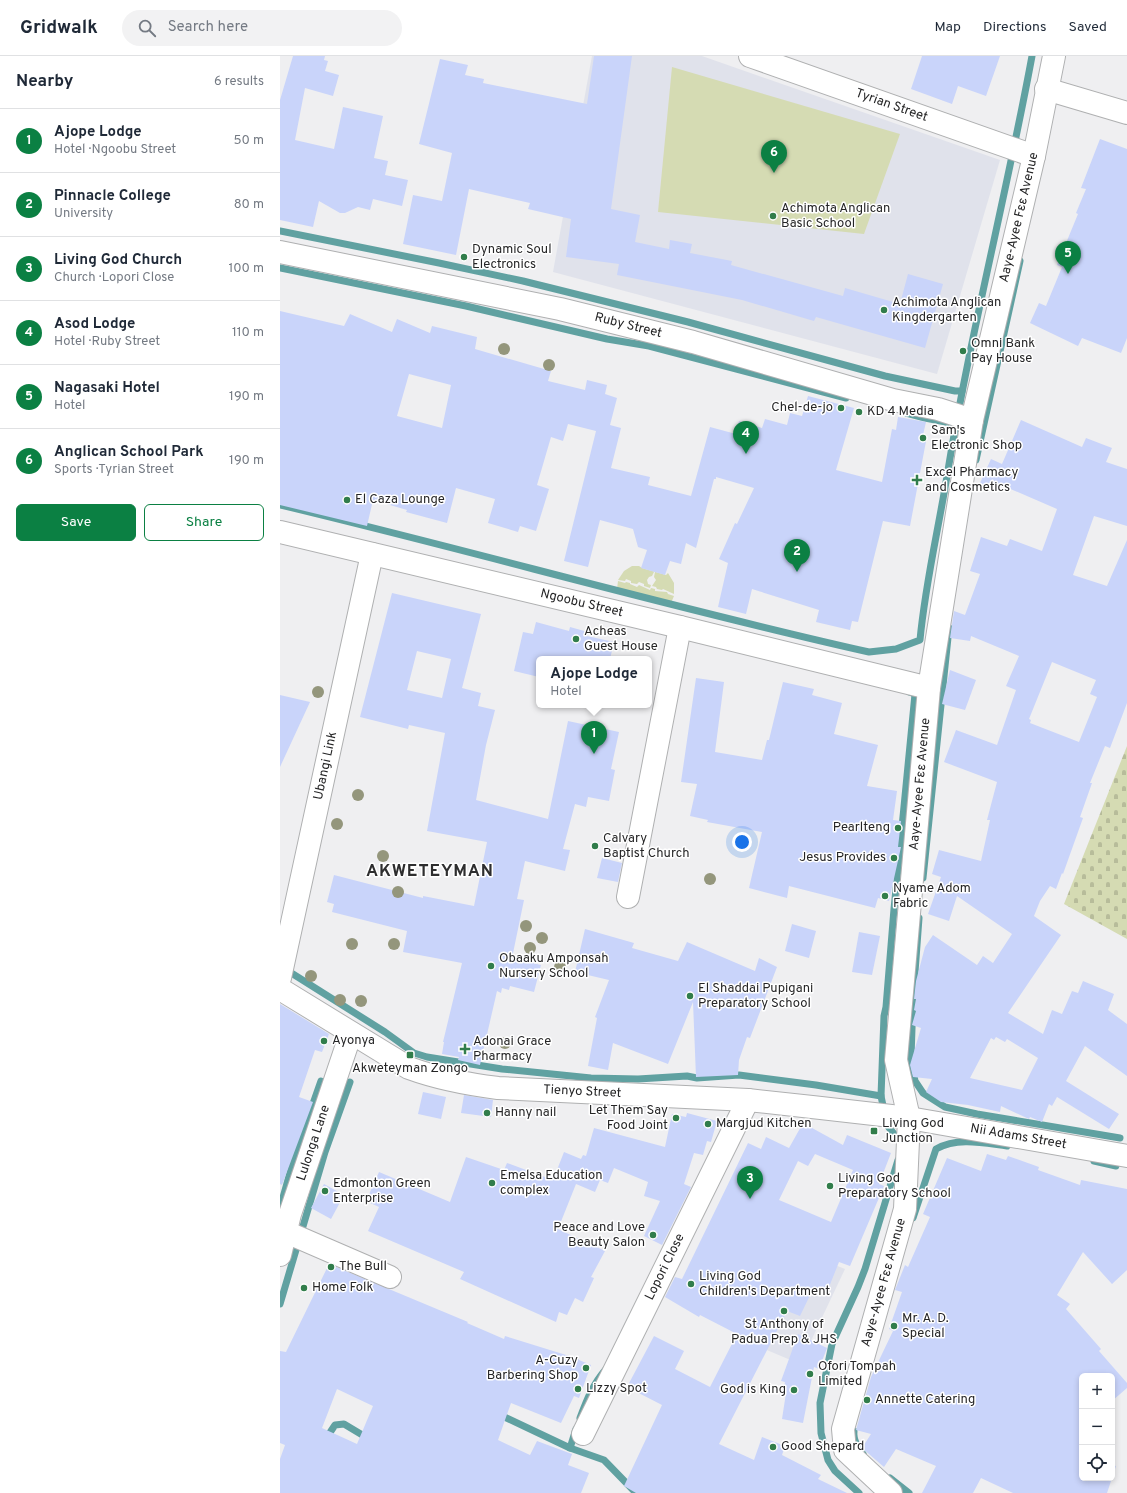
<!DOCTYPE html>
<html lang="en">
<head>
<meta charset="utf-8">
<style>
  body { margin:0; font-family:Overpass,sans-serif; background:#f2f2f3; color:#1f2937 }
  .controls { position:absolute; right:12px; bottom:12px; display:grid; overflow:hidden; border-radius:6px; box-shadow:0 2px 6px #0003 }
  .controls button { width:36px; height:36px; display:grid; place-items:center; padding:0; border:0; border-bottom:1px solid #e0e1e3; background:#fff; color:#1f2937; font:20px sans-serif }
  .you { position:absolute; left:462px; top:786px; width:14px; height:14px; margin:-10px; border:3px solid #fff; border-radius:50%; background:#1a73e8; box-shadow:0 0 0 6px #1a73e833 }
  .badge { display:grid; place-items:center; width:26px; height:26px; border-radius:50%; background:#0b8043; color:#fff; font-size:13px; font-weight:700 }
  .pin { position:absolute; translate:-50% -33px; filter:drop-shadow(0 1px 2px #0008) }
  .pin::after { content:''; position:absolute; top:21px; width:14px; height:12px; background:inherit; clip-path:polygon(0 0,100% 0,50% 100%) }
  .popup { position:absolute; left:256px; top:600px; width:116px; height:52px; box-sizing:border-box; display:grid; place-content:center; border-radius:6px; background:#fff; filter:drop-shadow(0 1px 3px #0005); font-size:13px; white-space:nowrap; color:#747a83 }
  .popup b { font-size:15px; color:#1f2937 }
  .popup::after { content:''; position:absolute; left:50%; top:100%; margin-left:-8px; border:8px solid transparent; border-top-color:#fff }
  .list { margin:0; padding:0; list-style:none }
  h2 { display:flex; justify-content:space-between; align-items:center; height:52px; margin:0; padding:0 16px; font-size:17px }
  h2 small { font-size:13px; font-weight:400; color:#747a83 }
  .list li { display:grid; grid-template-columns:26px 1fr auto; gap:12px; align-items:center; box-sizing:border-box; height:64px; padding:0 16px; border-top:1px solid #e0e1e3 }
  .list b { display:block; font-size:15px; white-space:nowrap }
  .list p { margin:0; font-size:13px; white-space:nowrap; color:#747a83 }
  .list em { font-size:13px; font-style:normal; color:#747a83 }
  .actions { display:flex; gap:8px; padding:12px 16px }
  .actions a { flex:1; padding:9px 0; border:1px solid #0b8043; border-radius:6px; text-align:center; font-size:14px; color:#0b8043 }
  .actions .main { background:#0b8043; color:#fff }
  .icon { flex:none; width:22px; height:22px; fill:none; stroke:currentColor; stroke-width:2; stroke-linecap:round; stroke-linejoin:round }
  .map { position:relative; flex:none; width:847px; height:1437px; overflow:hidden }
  header { display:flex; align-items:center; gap:24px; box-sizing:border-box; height:56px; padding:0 20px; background:#fff; border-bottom:1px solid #e0e1e3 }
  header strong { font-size:19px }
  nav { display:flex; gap:22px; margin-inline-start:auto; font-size:14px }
  .search { width:280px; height:36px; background:#f2f2f3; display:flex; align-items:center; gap:10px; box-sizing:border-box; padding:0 14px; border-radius:22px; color:#747a83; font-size:15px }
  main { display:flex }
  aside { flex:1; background:#fff }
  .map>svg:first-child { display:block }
</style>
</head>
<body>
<header>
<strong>Gridwalk</strong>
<div class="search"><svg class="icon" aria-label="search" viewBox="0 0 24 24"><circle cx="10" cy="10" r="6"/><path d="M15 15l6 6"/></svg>Search here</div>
<nav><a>Map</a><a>Directions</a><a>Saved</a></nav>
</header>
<main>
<aside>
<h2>Nearby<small>6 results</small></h2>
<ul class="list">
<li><span class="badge">1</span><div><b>Ajope Lodge</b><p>Hotel · Ngoobu Street</p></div><em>50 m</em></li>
<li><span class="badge">2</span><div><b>Pinnacle College</b><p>University</p></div><em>80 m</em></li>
<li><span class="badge">3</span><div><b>Living God Church</b><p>Church · Lopori Close</p></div><em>100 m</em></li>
<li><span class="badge">4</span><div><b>Asod Lodge</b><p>Hotel · Ruby Street</p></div><em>110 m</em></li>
<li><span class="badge">5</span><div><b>Nagasaki Hotel</b><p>Hotel</p></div><em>190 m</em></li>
<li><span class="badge">6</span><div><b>Anglican School Park</b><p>Sports · Tyrian Street</p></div><em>190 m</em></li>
</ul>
<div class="actions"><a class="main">Save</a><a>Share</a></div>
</aside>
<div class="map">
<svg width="847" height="1437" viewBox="0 0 847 1437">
  <defs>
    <pattern id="cemetery-stones" width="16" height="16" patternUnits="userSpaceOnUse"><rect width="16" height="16" fill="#d5dbb3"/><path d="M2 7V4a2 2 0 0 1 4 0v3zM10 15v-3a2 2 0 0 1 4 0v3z" fill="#b7bc9a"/></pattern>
  </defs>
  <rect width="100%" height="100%" fill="#efeff1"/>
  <g fill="#e0e2eb">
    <polygon points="312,0 422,0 720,104 657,318 273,216"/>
    <polygon points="500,1187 565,1213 520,1308 482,1292 452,1278"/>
  </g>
  <g fill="#d5dbb3">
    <polygon points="392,11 620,78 584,178 378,156"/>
    <polygon points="352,510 359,510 362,512 386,519 388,517 394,527 394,538 383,533 382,534 377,533 376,531 372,530 376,524 374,521 375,516 374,516 372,520 369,521 367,524 368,528 371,529 370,532 364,530 364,528 359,526 357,528 351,527 351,525 346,523 345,525 338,524 344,515"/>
    <polygon points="338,525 345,527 346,526 350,527 350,528 357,531 359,529 370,534 371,532 375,533 375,535 387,536 388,538 394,540 391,547 337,533"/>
  </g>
  <polygon fill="url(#cemetery-stones)" points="847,690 847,883 784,848"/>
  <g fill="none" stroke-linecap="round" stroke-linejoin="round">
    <g stroke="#60a1a1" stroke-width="7">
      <polyline points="0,175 159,207 243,225 408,266 605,320 675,335 682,335"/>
      <polyline points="0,212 186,250 327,283 369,290 566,342"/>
      <polyline points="626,357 645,362 671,367"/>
      <polyline points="696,404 740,205"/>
      <path d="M0,449C197,496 392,552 589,596L616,593L640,584C645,529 658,475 667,420C690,279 726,141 752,0"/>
      <polyline points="643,822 669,572"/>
      <polyline points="639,862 633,943 631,1002 635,1025 643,1037 665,1051 697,1058 840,1082"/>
      <polyline points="5,913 105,976 134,997 147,1001 222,1013 311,1022 358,1023 407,1020 417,1022 459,1019 536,1029 601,1040"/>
      <polyline points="621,1090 621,1087 607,1069 601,1040 604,960 606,951 614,853 635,638 629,636"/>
      <polyline points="814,1105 836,1110"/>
      <polyline points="0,1152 15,1099 41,1025"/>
      <path d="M633,1162L656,1093C678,1081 703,1087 727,1090"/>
      <polyline points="0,1248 45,1096 70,1026"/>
      <polyline points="218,1358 290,1392 324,1404 356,1437"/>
      <path d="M300,1362C307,1343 313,1328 326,1313"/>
      <path d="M574,1375C573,1383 578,1393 583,1398"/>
      <polyline points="45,1384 55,1369 64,1368 89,1383"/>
      <polyline points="290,1392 296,1373"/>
      <polyline points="610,1422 629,1437"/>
      <polyline points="579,1437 555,1415 548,1404 541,1377 540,1347 552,1288 578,1231 585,1213 618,1104"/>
    </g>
  </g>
  <g fill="#c9d4fa" fill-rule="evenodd">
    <polygon points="13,0 45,0 44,4 48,5 45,15 59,19 53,40 25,32 15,84 54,93 63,51 103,60 94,102 108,105 105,119 128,124 122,150 93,143 90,154 78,151 65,157 60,157 39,145 33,171 0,164 0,44"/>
    <polygon points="314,0 352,0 331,153 360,159 355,186 389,193 390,184 412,188 410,197 452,205 451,209 563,240 565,232 620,248 628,218 663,228 645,292 536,261 534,265 462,244 337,219 339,208 286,201 291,163 248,153 250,147 189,133 176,199 123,188 133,139 162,145 172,97 139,88 160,3 188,9 185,19 204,23 203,27 307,48"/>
    <polygon points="642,0 720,0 706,40 678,30 672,48 631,33"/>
    <polygon points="820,83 847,93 847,282 841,297 802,282 798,290 750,267 759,247 766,250 782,211 777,209 798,158 796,157 806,133 801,132"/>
    <path d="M0,255L64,270L70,258L112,276L117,263L150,277L152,270L197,281L195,293L271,315L268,325L305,334L307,324L327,329L325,338L337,342L330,369L341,372L331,412L370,421L368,429L411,440L430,371L456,378L459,365L482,372L485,363L507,369L510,357L522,360L528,340L574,352L556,414L602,426L612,373L616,374L618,361L646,366L643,379L647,380L630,470L603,465L578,566L572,565L570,574L536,566L539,554L472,533L466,558L438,551L448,507L439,503L455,467L457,468L474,432L436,421V423H434L416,492L406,487L401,508L390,505L385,519L361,512L367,494L358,491L353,473L320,464L308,511L284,505L316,375L288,368L283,385L271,381L257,429L269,433L256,475L240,470L238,476L208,467L215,443L176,432L167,467L126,456L127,454L93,444L87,470L0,449ZM129,318L171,329L162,372L117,360Z"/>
    <path d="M741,364L802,391L806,382L832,392L826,406L847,413V470L814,460L793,519L827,530L847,484V647L830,692L825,690L810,727H812L800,761L803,762L783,818L782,817L776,833L770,830L760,845L754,860L781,879L728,957L763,978L772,954L782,958L792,935L798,937L803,925L834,938L828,954L847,968V1020L805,990L786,1025L839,1058L829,1073L777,1041L772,1050L769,1048L762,1066L750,1061L749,1063L721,1050L720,1056L688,1049L661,1046L646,1036L652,1023L633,1021L630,1009L641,972L632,969L636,955L634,954L636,943H634L636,925L645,891L653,879L697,909L703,900L713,907L732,878L677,840L669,865L648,858L661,821L652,818L659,794L701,805L710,764H707L717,726L664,706L676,674L717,689L736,634L726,630L739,600L691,580L690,585L670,582L674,555L685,559L700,518L690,515L701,481L727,490L730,483L762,495L777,453L719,428L717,435L700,427L711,403L722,408ZM772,606L816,624L810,638L817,641L799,686L750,667L751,664L749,663ZM716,981L725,986L727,983L758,1002L742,1034L690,1022L711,982L714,984Z"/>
    <path d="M112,537L201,558L182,632L201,637L198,650L215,654L206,689L196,744L268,763L288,665L339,676L331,713L335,714L329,745L308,741L306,751L295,748L283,793L290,794L285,815L245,805L237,843L244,844L232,902L261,909L254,936L230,930L229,934L222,932L221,937L217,935L200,1009L178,1004L179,1001L162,998L164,986H163L182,907L123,896L127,875L52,856L54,848L47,846L54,819L143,842V840L194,850L207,786L147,775L165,677L129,669L128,673L80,661ZM137,595L171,603L162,642L127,634Z"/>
    <polygon points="256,566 289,575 290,571 308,576 307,580 334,586 330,603 259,603 259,621 234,615 243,576 253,578"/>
    <polygon points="670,614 696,624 685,654 662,648"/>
    <polygon points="416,622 444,626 435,696 482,704 487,684 489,684 503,626 534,633 532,639 562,647 554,678 598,689 587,730 617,735 613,764 621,765 618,791 621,791 609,845 598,842 595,852 509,830 507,842 469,832 482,776 427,766 428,764 410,760 417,728 401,726"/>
    <polygon points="0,639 30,646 0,711"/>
    <polygon points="322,802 342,807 338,826 317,822"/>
    <polygon points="512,868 536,875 529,902 505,895"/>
    <polygon points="305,873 354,887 352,892 398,905 407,886 475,915 479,902 497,911 470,982 467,981 459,1004 458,1019 416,1021 413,946 388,1008 333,987 328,1014 308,1010 317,962 315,961 329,924 295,916"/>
    <polygon points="579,876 600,880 592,919 572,916"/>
    <polygon points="0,948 49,978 42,996 35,994 19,1041 33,1046 2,1129 0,1128"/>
    <polygon points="143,1036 166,1041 161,1063 138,1058"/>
    <polygon points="184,1039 213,1044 211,1061 181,1057"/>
    <polygon points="407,1057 437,1065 431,1086 427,1085 423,1099 414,1097 404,1128 411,1131 382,1189 364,1180 380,1145 364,1140 368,1126 334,1112 328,1127 320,1124 315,1136 296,1128 278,1173 325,1195 311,1221 314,1222 303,1246 295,1242 287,1259 279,1256 276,1266 180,1223 184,1216 88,1175 99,1151 86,1145 99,1116 170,1146 186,1101 224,1114 227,1107 273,1124 284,1096 301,1103 303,1099 306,1100 314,1072 385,1091 392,1058 406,1061"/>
    <path d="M523,1067L563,1089L567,1079L611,1097L599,1128L604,1130L570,1210L559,1206L547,1236L534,1231L520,1260L507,1255L439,1388L474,1404L482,1381L505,1390L502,1399L541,1419L538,1423L567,1437H356L344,1430L382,1349L347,1331L374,1280L404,1295L395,1313L430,1331L457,1278L420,1259L419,1261L385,1241L395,1221L402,1223L468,1087L481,1093L486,1081L509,1092ZM535,1098L573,1114L551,1166L499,1144L518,1105L528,1110Z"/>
    <polygon points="707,1098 726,1104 728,1100 759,1111 758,1114 800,1129 801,1124 847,1133 847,1214 832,1228 803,1196 777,1239 790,1248 786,1253 821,1293 819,1295 847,1327 847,1332 832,1345 832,1320 802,1320 802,1422 832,1422 832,1409 836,1410 827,1437 733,1437 701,1422 693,1437 642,1437 656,1410 616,1393 604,1411 582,1392 591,1378 576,1374 591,1321 613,1275 609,1273 622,1236 615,1234 625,1209 628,1211 650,1161 643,1158 667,1102 701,1115"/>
    <polygon points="44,1128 64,1139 51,1163 31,1152"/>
    <path d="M49,1208L188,1266L187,1267L224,1283L225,1280L299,1303V1304L311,1309L299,1342L294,1340L281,1367L231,1347L218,1384L250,1399L257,1385L292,1398L288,1409L309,1417L301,1437H0V1403L5,1389L0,1387V1295L6,1296ZM57,1333L93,1350L77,1388L42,1372Z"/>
    <polygon points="518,1278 547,1292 539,1313 534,1311 523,1367 502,1363 506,1337 503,1336 505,1326 501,1325"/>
  </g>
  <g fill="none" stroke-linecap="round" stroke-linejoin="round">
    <defs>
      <g id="minor">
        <path id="s1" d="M470,0L754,100"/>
        <polyline points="766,33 847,57"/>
        <path id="s2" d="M0,196L280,253L413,286L613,344L658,353L692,364"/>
        <path id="s3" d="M0,476L400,571L649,632"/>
        <polyline points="348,841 400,571"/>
        <path id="s4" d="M0,922L92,498"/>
        <path id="s5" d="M0,933L129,1012C159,1023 186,1028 218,1032L468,1044L532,1051L629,1062L847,1100"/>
        <polyline points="6,1176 110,1221"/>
        <path id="s6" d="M0,1199L10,1158L71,977"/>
        <path id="s7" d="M303,1378L468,1044"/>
        <path id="s8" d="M611,1437L565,1394L563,1373L625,1153L629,1062L616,1004L649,632L692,364L754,100L774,0"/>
      </g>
    </defs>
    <use href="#minor" stroke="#afb0b1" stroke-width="24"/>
    <use href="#minor" stroke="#fff" stroke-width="22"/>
  </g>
  <g fill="#94967c">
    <circle cx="224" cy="293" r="6"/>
    <circle cx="269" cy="309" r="6"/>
    <circle cx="38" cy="636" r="6"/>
    <circle cx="78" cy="739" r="6"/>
    <circle cx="57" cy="768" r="6"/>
    <circle cx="103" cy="800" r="6"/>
    <circle cx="430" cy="823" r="6"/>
    <circle cx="118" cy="836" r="6"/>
    <circle cx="246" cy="870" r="6"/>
    <circle cx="262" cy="882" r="6"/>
    <circle cx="72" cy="888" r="6"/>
    <circle cx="114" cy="888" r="6"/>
    <circle cx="250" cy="892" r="6"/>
    <circle cx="280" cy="911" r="6"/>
    <circle cx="31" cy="920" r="6"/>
    <circle cx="60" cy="944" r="6"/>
    <circle cx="81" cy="945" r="6"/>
    <circle cx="225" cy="987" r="6"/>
  </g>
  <g fill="#317d4b" stroke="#fff" stroke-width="1.5">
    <circle cx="493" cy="160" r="4"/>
    <circle cx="184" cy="201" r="4"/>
    <circle cx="604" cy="254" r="4"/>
    <circle cx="683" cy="295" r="4"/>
    <circle cx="561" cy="352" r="4"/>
    <circle cx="579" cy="356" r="4"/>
    <circle cx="643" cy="382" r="4"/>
    <path d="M635 418h4v4h4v4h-4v4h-4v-4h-4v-4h4z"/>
    <circle cx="67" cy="444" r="4"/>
    <circle cx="296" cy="583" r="4"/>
    <circle cx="618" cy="772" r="4"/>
    <circle cx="315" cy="790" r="4"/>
    <circle cx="614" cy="802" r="4"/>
    <circle cx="605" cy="840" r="4"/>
    <circle cx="211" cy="910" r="4"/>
    <circle cx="410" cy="940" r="4"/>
    <circle cx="44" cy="985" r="4"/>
    <path d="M183 987h4v4h4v4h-4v4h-4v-4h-4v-4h4z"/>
    <rect x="126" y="995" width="8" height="8" rx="2"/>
    <circle cx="207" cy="1057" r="4"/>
    <circle cx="396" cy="1062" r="4"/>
    <circle cx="428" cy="1068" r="4"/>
    <rect x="590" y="1071" width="8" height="8" rx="2"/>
    <circle cx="212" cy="1127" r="4"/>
    <circle cx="550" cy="1130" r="4"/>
    <circle cx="45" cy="1135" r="4"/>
    <circle cx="373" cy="1179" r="4"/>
    <circle cx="51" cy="1211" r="4"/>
    <circle cx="411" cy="1228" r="4"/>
    <circle cx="24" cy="1232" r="4"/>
    <circle cx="504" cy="1255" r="4"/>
    <circle cx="614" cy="1270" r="4"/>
    <circle cx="306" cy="1312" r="4"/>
    <circle cx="530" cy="1318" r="4"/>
    <circle cx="298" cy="1333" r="4"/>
    <circle cx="514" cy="1334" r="4"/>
    <circle cx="587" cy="1344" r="4"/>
    <circle cx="493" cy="1391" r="4"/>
  </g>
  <g text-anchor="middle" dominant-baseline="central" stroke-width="3" stroke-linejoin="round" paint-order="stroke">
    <g font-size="13" fill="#252526" stroke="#fff">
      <text stroke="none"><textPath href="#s1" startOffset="150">Tyrian Street</textPath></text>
      <text stroke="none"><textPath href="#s8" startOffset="1316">Aaye-Ayee Fɛɛ Avenue</textPath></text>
      <text stroke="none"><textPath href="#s2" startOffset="356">Ruby Street</textPath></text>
      <text stroke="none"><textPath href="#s3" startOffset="310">Ngoobu Street</textPath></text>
      <text stroke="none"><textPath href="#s4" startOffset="217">Ubangi Link</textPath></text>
      <text stroke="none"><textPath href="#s8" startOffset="740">Aaye-Ayee Fɛɛ Avenue</textPath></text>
      <text stroke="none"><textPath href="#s5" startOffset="327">Tienyo Street</textPath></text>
      <text stroke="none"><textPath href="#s5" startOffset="766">Nii Adams Street</textPath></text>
      <text stroke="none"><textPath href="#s6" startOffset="117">Lulonga Lane</textPath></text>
      <text stroke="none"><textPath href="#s7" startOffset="186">Lopori Close</textPath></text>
      <text stroke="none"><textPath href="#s8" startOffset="236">Aaye-Ayee Fɛɛ Avenue</textPath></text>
    </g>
    <g font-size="13" fill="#252526" stroke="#fff" text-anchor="start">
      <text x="501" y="153">Achimota Anglican<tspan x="501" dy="15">Basic School</tspan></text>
      <text x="192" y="194">Dynamic Soul<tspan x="192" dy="15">Electronics</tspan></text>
      <text x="612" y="247">Achimota Anglican<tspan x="612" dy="15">Kingdergarten</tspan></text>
      <text x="691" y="288">Omni Bank<tspan x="691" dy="15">Pay House</tspan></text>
      <text x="553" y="352" text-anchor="end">Chel-de-jo</text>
      <text x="587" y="356">KD 4 Media</text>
      <text x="651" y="375">Sam's<tspan x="651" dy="15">Electronic Shop</tspan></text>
      <text x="645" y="417">Excel Pharmacy<tspan x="645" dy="15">and Cosmetics</tspan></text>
      <text x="75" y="444">El Caza Lounge</text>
      <text x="304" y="576">Acheas<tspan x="304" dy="15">Guest House</tspan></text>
      <text x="610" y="772" text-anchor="end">Pearlteng</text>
      <text x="323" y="783">Calvary<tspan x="323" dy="15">Baptist Church</tspan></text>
      <text x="606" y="802" text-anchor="end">Jesus Provides</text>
      <text x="613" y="833">Nyame Adom<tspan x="613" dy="15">Fabric</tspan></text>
      <text x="219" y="903">Obaaku Amponsah<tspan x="219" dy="15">Nursery School</tspan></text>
      <text x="418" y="933">El Shaddai Pupigani<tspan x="418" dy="15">Preparatory School</tspan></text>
      <text x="52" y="985">Ayonya</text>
      <text x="193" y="986">Adonai Grace<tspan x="193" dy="15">Pharmacy</tspan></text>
      <text x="130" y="1013" text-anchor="middle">Akweteyman Zongo</text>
      <text x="388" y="1055" text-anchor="end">Let Them Say<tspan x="388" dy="15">Food Joint</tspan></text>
      <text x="215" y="1057">Hanny nail</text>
      <text x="436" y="1068">Margjud Kitchen</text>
      <text x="602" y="1068">Living God<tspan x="602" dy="15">Junction</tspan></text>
      <text x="220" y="1120">Emelsa Education<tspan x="220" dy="15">complex</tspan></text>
      <text x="558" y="1123">Living God<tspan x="558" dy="15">Preparatory School</tspan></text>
      <text x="53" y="1128">Edmonton Green<tspan x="53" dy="15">Enterprise</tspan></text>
      <text x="365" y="1172" text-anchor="end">Peace and Love<tspan x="365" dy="15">Beauty Salon</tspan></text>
      <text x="59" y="1211">The Bull</text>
      <text x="419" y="1221">Living God<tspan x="419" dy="15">Children's Department</tspan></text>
      <text x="32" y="1232">Home Folk</text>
      <text x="622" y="1263">Mr. A. D.<tspan x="622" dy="15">Special</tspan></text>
      <text x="504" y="1269" text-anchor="middle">St Anthony of<tspan x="504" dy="15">Padua Prep &amp; JHS</tspan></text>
      <text x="298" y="1305" text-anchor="end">A-Cuzy<tspan x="298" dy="15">Barbering Shop</tspan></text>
      <text x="538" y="1311">Ofori Tompah<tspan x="538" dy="15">Limited</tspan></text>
      <text x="306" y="1333">Lizzy Spot</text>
      <text x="506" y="1334" text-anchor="end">God is King</text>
      <text x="595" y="1344">Annette Catering</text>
      <text x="501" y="1391">Good Shepard</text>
    </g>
    <g font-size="17" font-weight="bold" letter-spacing="1" fill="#2e2e2f" stroke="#fff">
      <text x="150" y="816">AKWETEYMAN</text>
    </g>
  </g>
</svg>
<div class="controls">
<button>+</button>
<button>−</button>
<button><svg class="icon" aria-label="locate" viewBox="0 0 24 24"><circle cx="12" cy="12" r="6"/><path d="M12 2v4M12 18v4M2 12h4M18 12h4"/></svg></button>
</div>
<div class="you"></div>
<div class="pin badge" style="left:314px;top:698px">1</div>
<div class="popup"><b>Ajope Lodge</b>Hotel</div>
<div class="pin badge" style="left:517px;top:516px">2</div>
<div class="pin badge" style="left:470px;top:1143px">3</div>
<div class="pin badge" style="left:466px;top:398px">4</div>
<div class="pin badge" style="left:788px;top:218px">5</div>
<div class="pin badge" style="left:494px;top:117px">6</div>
</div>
</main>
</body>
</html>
